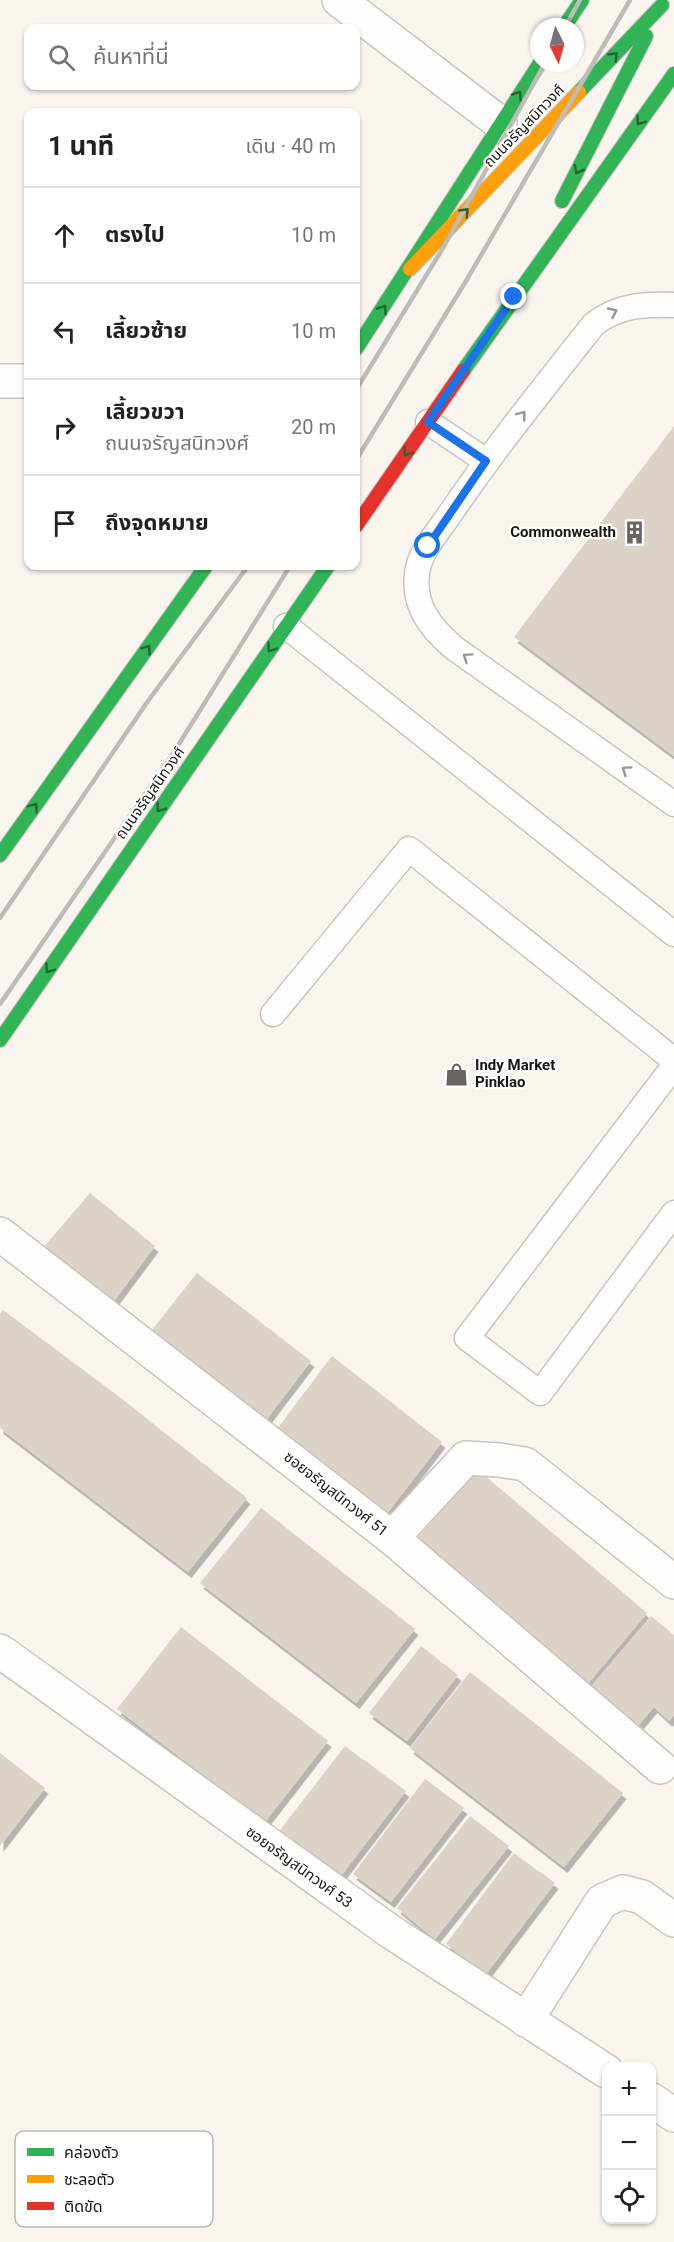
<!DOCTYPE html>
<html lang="th">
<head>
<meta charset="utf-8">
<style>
  body { margin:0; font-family:Roboto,"Noto Sans Thai",sans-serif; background:#f2f2f2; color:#202124 }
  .controls { position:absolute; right:18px; bottom:18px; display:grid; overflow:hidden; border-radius:12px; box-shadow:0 2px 4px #0004 }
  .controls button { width:54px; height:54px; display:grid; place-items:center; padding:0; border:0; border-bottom:2px solid #e0e0e0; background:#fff; color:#202124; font:30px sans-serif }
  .compass { position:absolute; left:530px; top:18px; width:54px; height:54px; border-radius:50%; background:#fff; box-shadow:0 2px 4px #0004; rotate:175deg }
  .stop { position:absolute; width:18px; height:18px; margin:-14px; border:4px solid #1a73e8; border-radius:50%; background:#fff }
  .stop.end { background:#1a73e8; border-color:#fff; box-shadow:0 2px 6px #0008 }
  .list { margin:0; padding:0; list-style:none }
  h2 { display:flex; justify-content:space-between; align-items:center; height:78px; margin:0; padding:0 24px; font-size:26px }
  h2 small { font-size:20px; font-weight:400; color:#757577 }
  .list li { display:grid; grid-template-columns:39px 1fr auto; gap:18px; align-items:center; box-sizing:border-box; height:96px; padding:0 24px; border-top:2px solid #e0e0e0 }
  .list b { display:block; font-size:22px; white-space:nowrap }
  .list p { margin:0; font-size:20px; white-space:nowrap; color:#757577 }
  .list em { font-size:20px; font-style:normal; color:#757577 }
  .icon { flex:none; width:33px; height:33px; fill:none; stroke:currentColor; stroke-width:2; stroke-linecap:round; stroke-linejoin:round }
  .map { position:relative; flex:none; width:674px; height:2242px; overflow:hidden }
  .search { position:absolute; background:#fff; box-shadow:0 2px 4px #0004; left:24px; top:24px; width:336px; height:66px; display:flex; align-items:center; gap:15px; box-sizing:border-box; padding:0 21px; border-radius:12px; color:#757577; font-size:22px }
  .panel { position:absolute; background:#fff; box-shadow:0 2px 4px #0004; left:24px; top:108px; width:336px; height:462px; border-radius:12px }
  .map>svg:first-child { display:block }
</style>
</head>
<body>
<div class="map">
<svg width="674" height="2242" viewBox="0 0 674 2242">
  <defs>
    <filter id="shadow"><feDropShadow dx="3.5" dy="6" stdDeviation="0" flood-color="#0004"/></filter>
  </defs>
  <rect width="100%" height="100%" fill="#f9f4ee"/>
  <g fill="#dbd2c8" filter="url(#shadow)">
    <polygon points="674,426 674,756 514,637"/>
    <polygon points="90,1193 155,1246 106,1312 37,1255"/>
    <polygon points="197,1273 311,1361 263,1424 148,1335"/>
    <polygon points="3,1310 117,1395 247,1498 188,1572 0,1428 0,1314"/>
    <polygon points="332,1356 442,1442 385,1516 274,1433"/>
    <polygon points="477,1469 647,1613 586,1686 414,1542"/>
    <polygon points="261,1508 415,1629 356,1703 200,1583"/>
    <polygon points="651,1616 674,1635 674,1715 669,1721 654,1707 630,1735 583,1696"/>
    <polygon points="181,1627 328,1741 265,1822 117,1709"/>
    <polygon points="421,1646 458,1675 407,1741 369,1713"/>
    <polygon points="470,1672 623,1793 564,1867 410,1748"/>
    <polygon points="345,1746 406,1791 337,1881 277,1834"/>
    <polygon points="0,1753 45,1788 0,1846"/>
    <polygon points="425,1779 464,1808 391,1902 353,1874"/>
    <polygon points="470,1816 509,1846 435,1939 397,1908"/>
    <polygon points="514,1853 555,1883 486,1974 446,1944"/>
  </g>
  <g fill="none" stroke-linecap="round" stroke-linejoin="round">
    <defs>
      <g id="lane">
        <path d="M674,305C644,304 619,305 594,324C545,386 495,448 450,514C438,532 419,552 417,574C413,607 431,628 454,648L674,804"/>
        <polyline points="428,422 486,461"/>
        <polyline points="286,626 674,934"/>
        <polyline points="273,1014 409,849 674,1060"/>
        <polyline points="674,1066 467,1338 540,1393 674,1213"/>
      </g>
      <g id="street">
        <polyline points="339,0 500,123"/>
        <polyline points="0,381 28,381"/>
        <polyline points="0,1234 392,1538 660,1767"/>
        <polyline points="392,1538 466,1458 499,1460 525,1464 674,1582"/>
        <polyline points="0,1651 391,1932 606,2071"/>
        <polyline points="526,2020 602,1901 623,1892 642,1897 674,1920"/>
        <polyline points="652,2100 674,2115"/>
      </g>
      <g id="fast">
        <polyline points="564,27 582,0"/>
        <polyline points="579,92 662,5"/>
        <polyline points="562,201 646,36"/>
        <polyline points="356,349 540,63"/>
        <polyline points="463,371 674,74"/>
        <polyline points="0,855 206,566"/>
        <polyline points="0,1040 328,566"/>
      </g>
      <polyline id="slow" points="410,269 579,92"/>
      <polyline id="jam" points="356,526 463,371"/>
    </defs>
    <use href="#lane" stroke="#c9c4bf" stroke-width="27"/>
    <use href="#street" stroke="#c9c4bf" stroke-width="36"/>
    <use href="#fast" stroke="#c9c4bf" stroke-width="16"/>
    <use href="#slow" stroke="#c9c4bf" stroke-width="16"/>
    <use href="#jam" stroke="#c9c4bf" stroke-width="16"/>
    <use href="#lane" stroke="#fefdfc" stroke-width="24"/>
    <use href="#street" stroke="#fefdfc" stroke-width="33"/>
    <use href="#fast" stroke="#30b455" stroke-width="14"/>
    <use href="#slow" stroke="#ff9f0a" stroke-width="14"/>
    <use href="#jam" stroke="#e5322d" stroke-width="14"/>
    <g stroke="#bebcba" stroke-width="4.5">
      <polyline points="565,27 580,0"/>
      <polyline points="356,390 443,248 545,63"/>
      <polyline points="356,460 466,281 630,0"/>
      <polyline points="0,918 148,701 248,566"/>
      <polyline points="0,1004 174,752 290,566"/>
    </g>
  </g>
  <defs><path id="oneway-chevron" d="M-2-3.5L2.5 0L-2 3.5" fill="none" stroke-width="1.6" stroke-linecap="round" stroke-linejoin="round" transform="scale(1.5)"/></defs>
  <g stroke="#266534">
    <use href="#oneway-chevron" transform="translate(614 56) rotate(-46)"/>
    <use href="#oneway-chevron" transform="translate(518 95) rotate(-56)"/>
    <use href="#oneway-chevron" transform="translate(640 121) rotate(126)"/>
    <use href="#oneway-chevron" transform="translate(578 170) rotate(117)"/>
    <use href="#oneway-chevron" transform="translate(465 212) rotate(-46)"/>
    <use href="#oneway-chevron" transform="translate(383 309) rotate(-56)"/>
    <use href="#oneway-chevron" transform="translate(407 452) rotate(125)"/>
    <use href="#oneway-chevron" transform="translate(271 648) rotate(125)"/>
    <use href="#oneway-chevron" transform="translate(147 649) rotate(-54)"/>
    <use href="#oneway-chevron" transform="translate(34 807) rotate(-54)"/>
    <use href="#oneway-chevron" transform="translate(160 808) rotate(125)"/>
    <use href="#oneway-chevron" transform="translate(49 969) rotate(125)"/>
  </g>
  <g stroke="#989593">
    <use href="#oneway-chevron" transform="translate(613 312) rotate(-25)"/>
    <use href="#oneway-chevron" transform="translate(522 415) rotate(-52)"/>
    <use href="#oneway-chevron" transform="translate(467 657) rotate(-145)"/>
    <use href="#oneway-chevron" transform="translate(626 770) rotate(-145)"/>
  </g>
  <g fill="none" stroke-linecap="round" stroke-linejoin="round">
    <polyline stroke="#1a73e8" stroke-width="8" points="428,546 486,461 428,422 514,297"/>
  </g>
  <defs>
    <symbol id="building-bare" viewBox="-9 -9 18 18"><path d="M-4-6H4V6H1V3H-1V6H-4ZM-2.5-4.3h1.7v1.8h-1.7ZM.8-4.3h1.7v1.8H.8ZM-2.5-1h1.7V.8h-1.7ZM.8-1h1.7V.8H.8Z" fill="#69645f" stroke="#fff" stroke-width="2.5" paint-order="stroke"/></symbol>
    <symbol id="shop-bare" viewBox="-9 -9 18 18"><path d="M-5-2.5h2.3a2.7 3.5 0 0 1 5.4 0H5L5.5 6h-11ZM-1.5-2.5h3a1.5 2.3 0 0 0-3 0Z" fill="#69645f" stroke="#fff" stroke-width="2.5" paint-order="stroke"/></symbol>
  </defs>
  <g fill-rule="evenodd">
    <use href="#building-bare" x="618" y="516" width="33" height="33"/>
    <use href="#shop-bare" x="440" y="1058" width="33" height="33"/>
  </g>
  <g text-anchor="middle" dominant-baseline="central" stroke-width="4.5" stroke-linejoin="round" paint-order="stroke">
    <g font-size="15" fill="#1b1612" stroke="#fff">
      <text transform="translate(524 126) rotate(-46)">ถนนจรัญสนิทวงศ์</text>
      <text transform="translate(150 793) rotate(-55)">ถนนจรัญสนิทวงศ์</text>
      <text transform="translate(336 1494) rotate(38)">ซอยจรัญสนิทวงศ์ 51</text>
      <text transform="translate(299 1867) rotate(36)">ซอยจรัญสนิทวงศ์ 53</text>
    </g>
    <g font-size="15" font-weight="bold" fill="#1b1612" stroke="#fff" text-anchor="end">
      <text x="616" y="532">Commonwealth</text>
      <text x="475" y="1065" text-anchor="start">Indy Market<tspan x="475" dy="17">Pinklao</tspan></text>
    </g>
  </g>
  <rect x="15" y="2131" width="198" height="96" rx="9" fill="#fff" stroke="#bbb9b8" stroke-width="1.5"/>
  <rect x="27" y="2148" width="27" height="8" fill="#30b455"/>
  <rect x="27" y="2175" width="27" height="8" fill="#ff9f0a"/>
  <rect x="27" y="2202" width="27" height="8" fill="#e5322d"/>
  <g font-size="16" fill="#1b1612">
    <text x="64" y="2158">คล่องตัว</text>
    <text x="64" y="2185">ชะลอตัว</text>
    <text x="64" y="2212">ติดขัด</text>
  </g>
</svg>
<div class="controls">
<button>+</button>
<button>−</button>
<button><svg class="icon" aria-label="locate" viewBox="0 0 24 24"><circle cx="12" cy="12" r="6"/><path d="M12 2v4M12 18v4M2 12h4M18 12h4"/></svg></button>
</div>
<svg class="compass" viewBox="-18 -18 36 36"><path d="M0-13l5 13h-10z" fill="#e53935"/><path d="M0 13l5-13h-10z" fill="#757577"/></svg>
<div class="stop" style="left:428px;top:546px"></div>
<div class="stop end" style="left:514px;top:297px"></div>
<div class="search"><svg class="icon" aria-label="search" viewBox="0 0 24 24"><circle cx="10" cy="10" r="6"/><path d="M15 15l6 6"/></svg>ค้นหาที่นี่</div>
<section class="panel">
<h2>1 นาที<small>เดิน · 40 m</small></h2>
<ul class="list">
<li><svg class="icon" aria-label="ahead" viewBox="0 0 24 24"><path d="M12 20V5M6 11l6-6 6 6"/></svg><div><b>ตรงไป</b></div><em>10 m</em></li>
<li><svg class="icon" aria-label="left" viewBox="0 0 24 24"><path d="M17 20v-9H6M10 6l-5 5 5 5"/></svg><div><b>เลี้ยวซ้าย</b></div><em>10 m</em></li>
<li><svg class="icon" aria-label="right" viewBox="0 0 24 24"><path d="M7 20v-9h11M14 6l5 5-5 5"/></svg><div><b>เลี้ยวขวา</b><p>ถนนจรัญสนิทวงศ์</p></div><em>20 m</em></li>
<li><svg class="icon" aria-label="arrive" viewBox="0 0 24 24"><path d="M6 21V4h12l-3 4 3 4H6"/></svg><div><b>ถึงจุดหมาย</b></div></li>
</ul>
</section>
</div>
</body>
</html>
